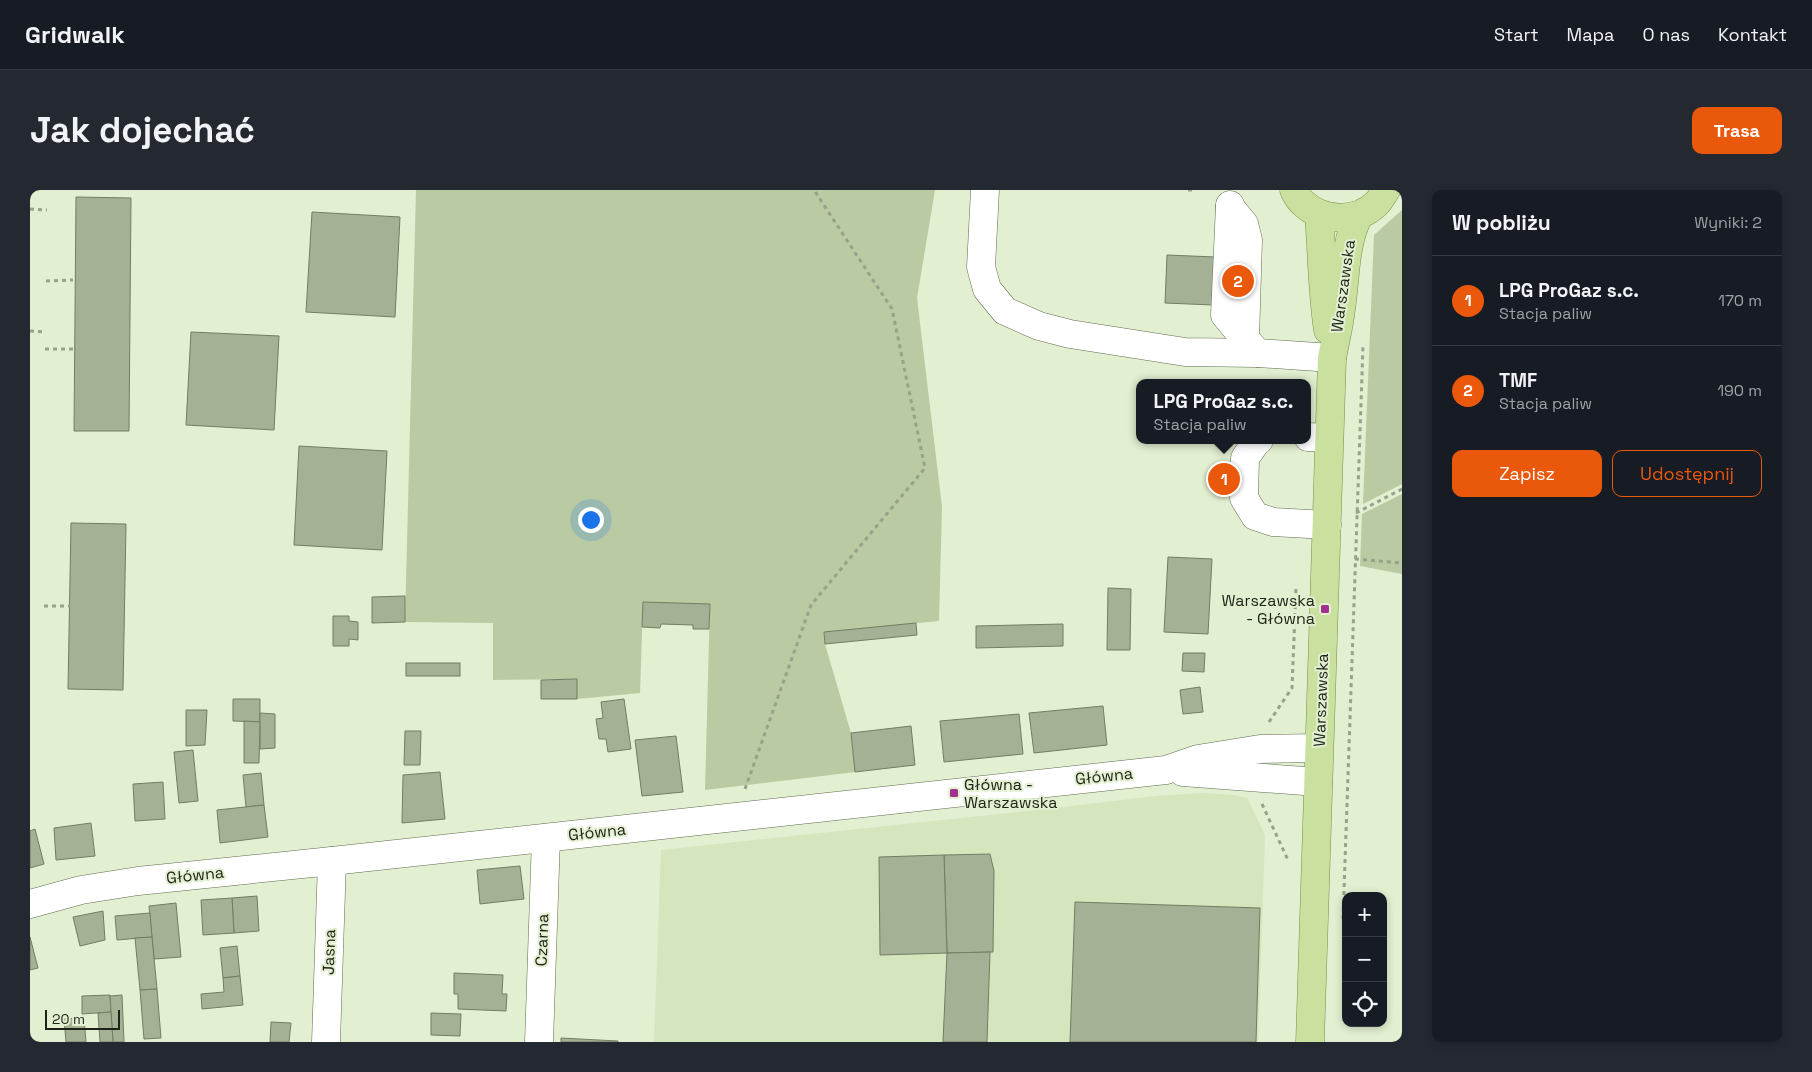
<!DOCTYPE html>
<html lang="pl">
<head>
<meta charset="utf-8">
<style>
  body { margin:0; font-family:"Space Grotesk",sans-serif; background:#242831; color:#f1f3f6 }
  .controls { position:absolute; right:15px; bottom:15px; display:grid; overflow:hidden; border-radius:10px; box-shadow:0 2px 8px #0003 }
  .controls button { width:45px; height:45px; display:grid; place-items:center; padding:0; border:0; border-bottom:1px solid #363941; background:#171b24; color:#f1f3f6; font:25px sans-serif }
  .scale { position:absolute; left:15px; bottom:12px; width:75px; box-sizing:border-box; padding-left:5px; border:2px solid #1d2116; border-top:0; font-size:14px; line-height:18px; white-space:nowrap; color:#1d2116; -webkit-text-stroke:4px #e2efd0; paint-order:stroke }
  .you { position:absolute; left:560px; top:329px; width:18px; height:18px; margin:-12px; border:4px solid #fff; border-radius:50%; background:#1a73e8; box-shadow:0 0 0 8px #1a73e833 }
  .badge { display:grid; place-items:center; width:32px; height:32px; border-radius:50%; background:#ea580c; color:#fff; font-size:16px; font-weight:700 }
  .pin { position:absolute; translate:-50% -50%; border:2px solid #fff; box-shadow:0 1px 5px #0006 }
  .popup { position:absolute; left:1106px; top:189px; width:175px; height:65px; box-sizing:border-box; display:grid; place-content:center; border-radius:10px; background:#171b24; filter:drop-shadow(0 1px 4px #0005); font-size:16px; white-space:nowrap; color:#9ea1a6 }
  .popup b { font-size:19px; color:#f1f3f6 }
  .popup::after { content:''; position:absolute; left:50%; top:100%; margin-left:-10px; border:10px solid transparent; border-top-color:#171b24 }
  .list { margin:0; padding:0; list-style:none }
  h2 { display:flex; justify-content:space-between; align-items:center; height:65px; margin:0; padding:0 20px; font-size:21px }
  h2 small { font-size:16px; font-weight:400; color:#9ea1a6 }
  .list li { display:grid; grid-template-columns:32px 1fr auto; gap:15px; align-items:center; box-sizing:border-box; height:90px; padding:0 20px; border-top:1px solid #363941 }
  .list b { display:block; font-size:19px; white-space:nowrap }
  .list p { margin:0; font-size:16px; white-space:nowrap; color:#9ea1a6 }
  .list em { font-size:16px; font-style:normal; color:#9ea1a6 }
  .actions { display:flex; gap:10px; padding:15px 20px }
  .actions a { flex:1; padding:11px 0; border:1px solid #ea580c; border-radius:10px; text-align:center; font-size:18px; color:#ea580c }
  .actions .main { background:#ea580c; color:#fff }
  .icon { flex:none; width:28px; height:28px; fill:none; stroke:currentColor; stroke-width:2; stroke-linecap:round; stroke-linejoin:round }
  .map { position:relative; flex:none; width:1372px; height:852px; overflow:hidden; border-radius:10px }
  header { display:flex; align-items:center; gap:30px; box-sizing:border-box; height:70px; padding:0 25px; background:#171b24; border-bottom:1px solid #363941 }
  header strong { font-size:24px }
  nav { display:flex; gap:28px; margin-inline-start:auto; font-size:18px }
  .intro { display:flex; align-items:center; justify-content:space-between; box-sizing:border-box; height:120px; padding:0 30px }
  h1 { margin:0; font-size:35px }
  .button { padding:12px 22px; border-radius:10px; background:#ea580c; color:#fff; font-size:18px; font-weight:700 }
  main { display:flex; gap:30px; padding:0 30px }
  aside { flex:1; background:#171b24; border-radius:10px; box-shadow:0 2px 8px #0003 }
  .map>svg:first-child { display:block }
</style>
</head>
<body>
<header>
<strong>Gridwalk</strong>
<nav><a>Start</a><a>Mapa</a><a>O nas</a><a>Kontakt</a></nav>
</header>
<div class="intro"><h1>Jak dojechać</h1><a class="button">Trasa</a></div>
<main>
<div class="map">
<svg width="1372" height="852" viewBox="0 0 1372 852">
  <rect width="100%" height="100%" fill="#e2efd0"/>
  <polygon fill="#d5e5be" points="1172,603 1203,605 1217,608 1235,645 1228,852 624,852 631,660 1016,619 1126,606"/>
  <g fill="#bacaa2">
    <polygon points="386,0 905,0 887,108 912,317 909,431 794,442 795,454 821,543 825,582 675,600 680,414 613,412 610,503 547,509 547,489 463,490 463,433 375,432"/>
    <polygon points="1372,20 1372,294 1333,314 1344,45"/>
    <polygon points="1372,304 1372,384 1330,376 1332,324"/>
  </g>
  <g fill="#a5b194" stroke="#727d61">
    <polygon points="46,7 101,8 99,241 44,241"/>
    <polygon points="282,22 370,27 365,127 276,122"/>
    <polygon points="1137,65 1185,67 1183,115 1135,113"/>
    <polygon points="161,142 249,146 244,240 156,235"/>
    <polygon points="269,256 357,261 352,360 264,355"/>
    <polygon points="41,333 96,334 93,500 38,499"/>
    <polygon points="1138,367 1182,369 1178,444 1134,442"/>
    <polygon points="1078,398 1101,399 1100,460 1077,460"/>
    <polygon points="375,406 375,432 342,433 342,407"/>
    <polygon points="613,412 680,414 679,439 663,439 663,435 631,434 630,438 612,437"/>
    <polygon points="303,426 319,426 319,431 328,432 328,450 319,449 319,456 303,456"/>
    <polygon points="886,433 887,445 795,454 794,442"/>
    <polygon points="1033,434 1033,456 946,458 946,436"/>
    <polygon points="1153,463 1175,463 1174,482 1152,481"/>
    <rect x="376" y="473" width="54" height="13"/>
    <polygon points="547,489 547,509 511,509 511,490"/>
    <polygon points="1170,497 1173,522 1153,524 1150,500"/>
    <polygon points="203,509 230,509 230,532 203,531"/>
    <polygon points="594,509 601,559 578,562 576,549 569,549 566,529 573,528 571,512"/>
    <polygon points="1073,516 1077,555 1004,563 999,523"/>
    <polygon points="156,520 177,520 175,555 156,556"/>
    <polygon points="230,523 245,524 245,558 230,559"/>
    <polygon points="989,524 993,564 914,572 910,531"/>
    <polygon points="214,531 230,532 229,573 214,573"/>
    <polygon points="881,536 885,575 825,582 821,543"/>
    <polygon points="375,541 391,541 390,575 374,575"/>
    <polygon points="646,546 653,602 612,606 605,550"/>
    <polygon points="163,560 168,611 149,613 144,562"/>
    <polygon points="410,582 415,629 372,633 373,585"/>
    <polygon points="231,583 234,615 216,617 213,585"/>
    <polygon points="133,592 135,629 105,631 103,594"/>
    <polygon points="234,615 238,647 190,653 187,620"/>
    <polygon points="61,633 65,666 26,670 24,638"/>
    <polygon points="5,639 14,674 0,678 0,641"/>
    <polygon points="960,664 964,681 963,762 917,763 914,665"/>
    <polygon points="914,665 917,763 850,765 849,667"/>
    <polygon points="490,676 494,709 450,714 447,680"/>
    <polygon points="227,706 229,741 204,743 202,708"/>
    <polygon points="202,708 204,743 173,745 171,710"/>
    <polygon points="1045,712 1230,718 1226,852 1040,852"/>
    <polygon points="146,713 151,767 124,769 119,716"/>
    <polygon points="73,721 75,750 50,756 43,727"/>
    <polygon points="120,723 122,747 87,750 85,726"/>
    <polygon points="0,747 8,778 0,780"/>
    <polygon points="122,747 127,799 110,800 105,748"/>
    <polygon points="207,756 210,786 193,788 190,758"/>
    <polygon points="960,762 957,852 913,852 917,763"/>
    <polygon points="424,783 473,785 472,804 477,804 476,821 428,819 428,804 424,804"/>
    <polygon points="210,786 213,815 172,819 171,804 194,802 193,788"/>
    <polygon points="127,799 131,848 114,849 110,800"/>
    <polygon points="80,805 81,822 52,824 52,806"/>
    <polygon points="92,805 94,852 83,852 80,806"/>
    <polygon points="81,822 83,852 70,852 68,823"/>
    <polygon points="401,823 431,824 430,846 401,845"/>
    <polygon points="54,828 56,852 36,852 34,829"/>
    <polygon points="241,832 261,833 259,852 240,852"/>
    <polygon points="531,848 588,851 588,852 531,852"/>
  </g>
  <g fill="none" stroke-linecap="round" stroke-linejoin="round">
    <defs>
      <g id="minor">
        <polyline points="955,0 951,77 957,99 975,121 1009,136 1040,144 1155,162 1228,163"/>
        <polyline points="1200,15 1195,125 1215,149"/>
        <polyline points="1200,17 1214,34 1218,50 1215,149 1228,163 1302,168"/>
        <polyline points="1278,247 1299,248"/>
        <polyline points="1229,250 1227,251 1215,268 1214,308 1225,326 1243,332 1297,335"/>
        <polyline points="1153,582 1288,592"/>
        <polyline points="0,714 51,700 108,691 302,671 1136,580 1168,569 1230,559 1289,558"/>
        <polyline points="296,852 302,671"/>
        <polyline points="509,852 516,648"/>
      </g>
      <g id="major">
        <path d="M1264,0C1266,4 1269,10 1273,13C1293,32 1327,33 1347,13C1351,9 1353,4 1356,0"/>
        <path d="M1289,24C1292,62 1292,101 1298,140"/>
        <path d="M1280,852L1302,168C1305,152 1309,136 1311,119C1316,87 1314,54 1329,25"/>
      </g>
    </defs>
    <use href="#minor" stroke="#616b50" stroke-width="29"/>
    <use href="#major" stroke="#779045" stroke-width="29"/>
    <g stroke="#98a18a" stroke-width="3" stroke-dasharray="4 4" stroke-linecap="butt">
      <polyline points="1158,0 1166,0"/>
      <polyline points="0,19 17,20"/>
      <polyline points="16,91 43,90"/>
      <polyline points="0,141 16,142"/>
      <polyline points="15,159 43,159"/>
      <polyline points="1326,323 1372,299"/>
      <polyline points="1325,369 1372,373"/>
      <polyline points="14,416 40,416"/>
      <polyline points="1239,532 1262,498 1266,398"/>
      <polyline points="715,599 781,415 895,278 862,119 784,0"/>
      <polyline points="1232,614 1258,670"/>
      <polyline points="1313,729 1333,156"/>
    </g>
    <use href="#minor" stroke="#fff" stroke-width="28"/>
    <use href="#major" stroke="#cae09e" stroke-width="28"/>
  </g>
  <g fill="#a1318f" stroke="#e2efd0" stroke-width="2">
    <rect x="1290" y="414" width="10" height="10" rx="2.5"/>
    <rect x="919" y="598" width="10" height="10" rx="2.5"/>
  </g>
  <g text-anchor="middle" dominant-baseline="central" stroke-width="4" stroke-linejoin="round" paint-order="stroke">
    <g font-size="16" fill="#1d2116" stroke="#e2efd0">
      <text transform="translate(1313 96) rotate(-82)">Warszawska</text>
      <text transform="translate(1291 510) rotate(-88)">Warszawska</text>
      <text transform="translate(1074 586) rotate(-6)">Główna</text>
      <text transform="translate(567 642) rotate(-6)">Główna</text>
      <text transform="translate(165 685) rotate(-6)">Główna</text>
      <text transform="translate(512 750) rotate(-88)">Czarna</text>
      <text transform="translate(299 762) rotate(-88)">Jasna</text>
    </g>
    <g font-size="16" fill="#1d2116" stroke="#e2efd0" text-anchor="end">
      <text x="1285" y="410">Warszawska<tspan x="1285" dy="18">- Główna</tspan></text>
      <text x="934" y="594" text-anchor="start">Główna -<tspan x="934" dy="18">Warszawska</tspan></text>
    </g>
  </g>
</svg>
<div class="controls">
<button>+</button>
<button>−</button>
<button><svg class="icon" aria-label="locate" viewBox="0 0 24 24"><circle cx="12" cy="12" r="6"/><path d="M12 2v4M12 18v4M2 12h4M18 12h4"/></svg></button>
</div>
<div class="scale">20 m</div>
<div class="you"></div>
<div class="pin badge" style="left:1194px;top:289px">1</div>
<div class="popup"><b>LPG ProGaz s.c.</b>Stacja paliw</div>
<div class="pin badge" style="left:1208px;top:91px">2</div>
</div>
<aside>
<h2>W pobliżu<small>Wyniki: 2</small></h2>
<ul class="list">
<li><span class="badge">1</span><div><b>LPG ProGaz s.c.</b><p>Stacja paliw</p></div><em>170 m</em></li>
<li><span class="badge">2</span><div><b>TMF</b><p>Stacja paliw</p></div><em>190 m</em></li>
</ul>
<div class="actions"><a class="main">Zapisz</a><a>Udostępnij</a></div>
</aside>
</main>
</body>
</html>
